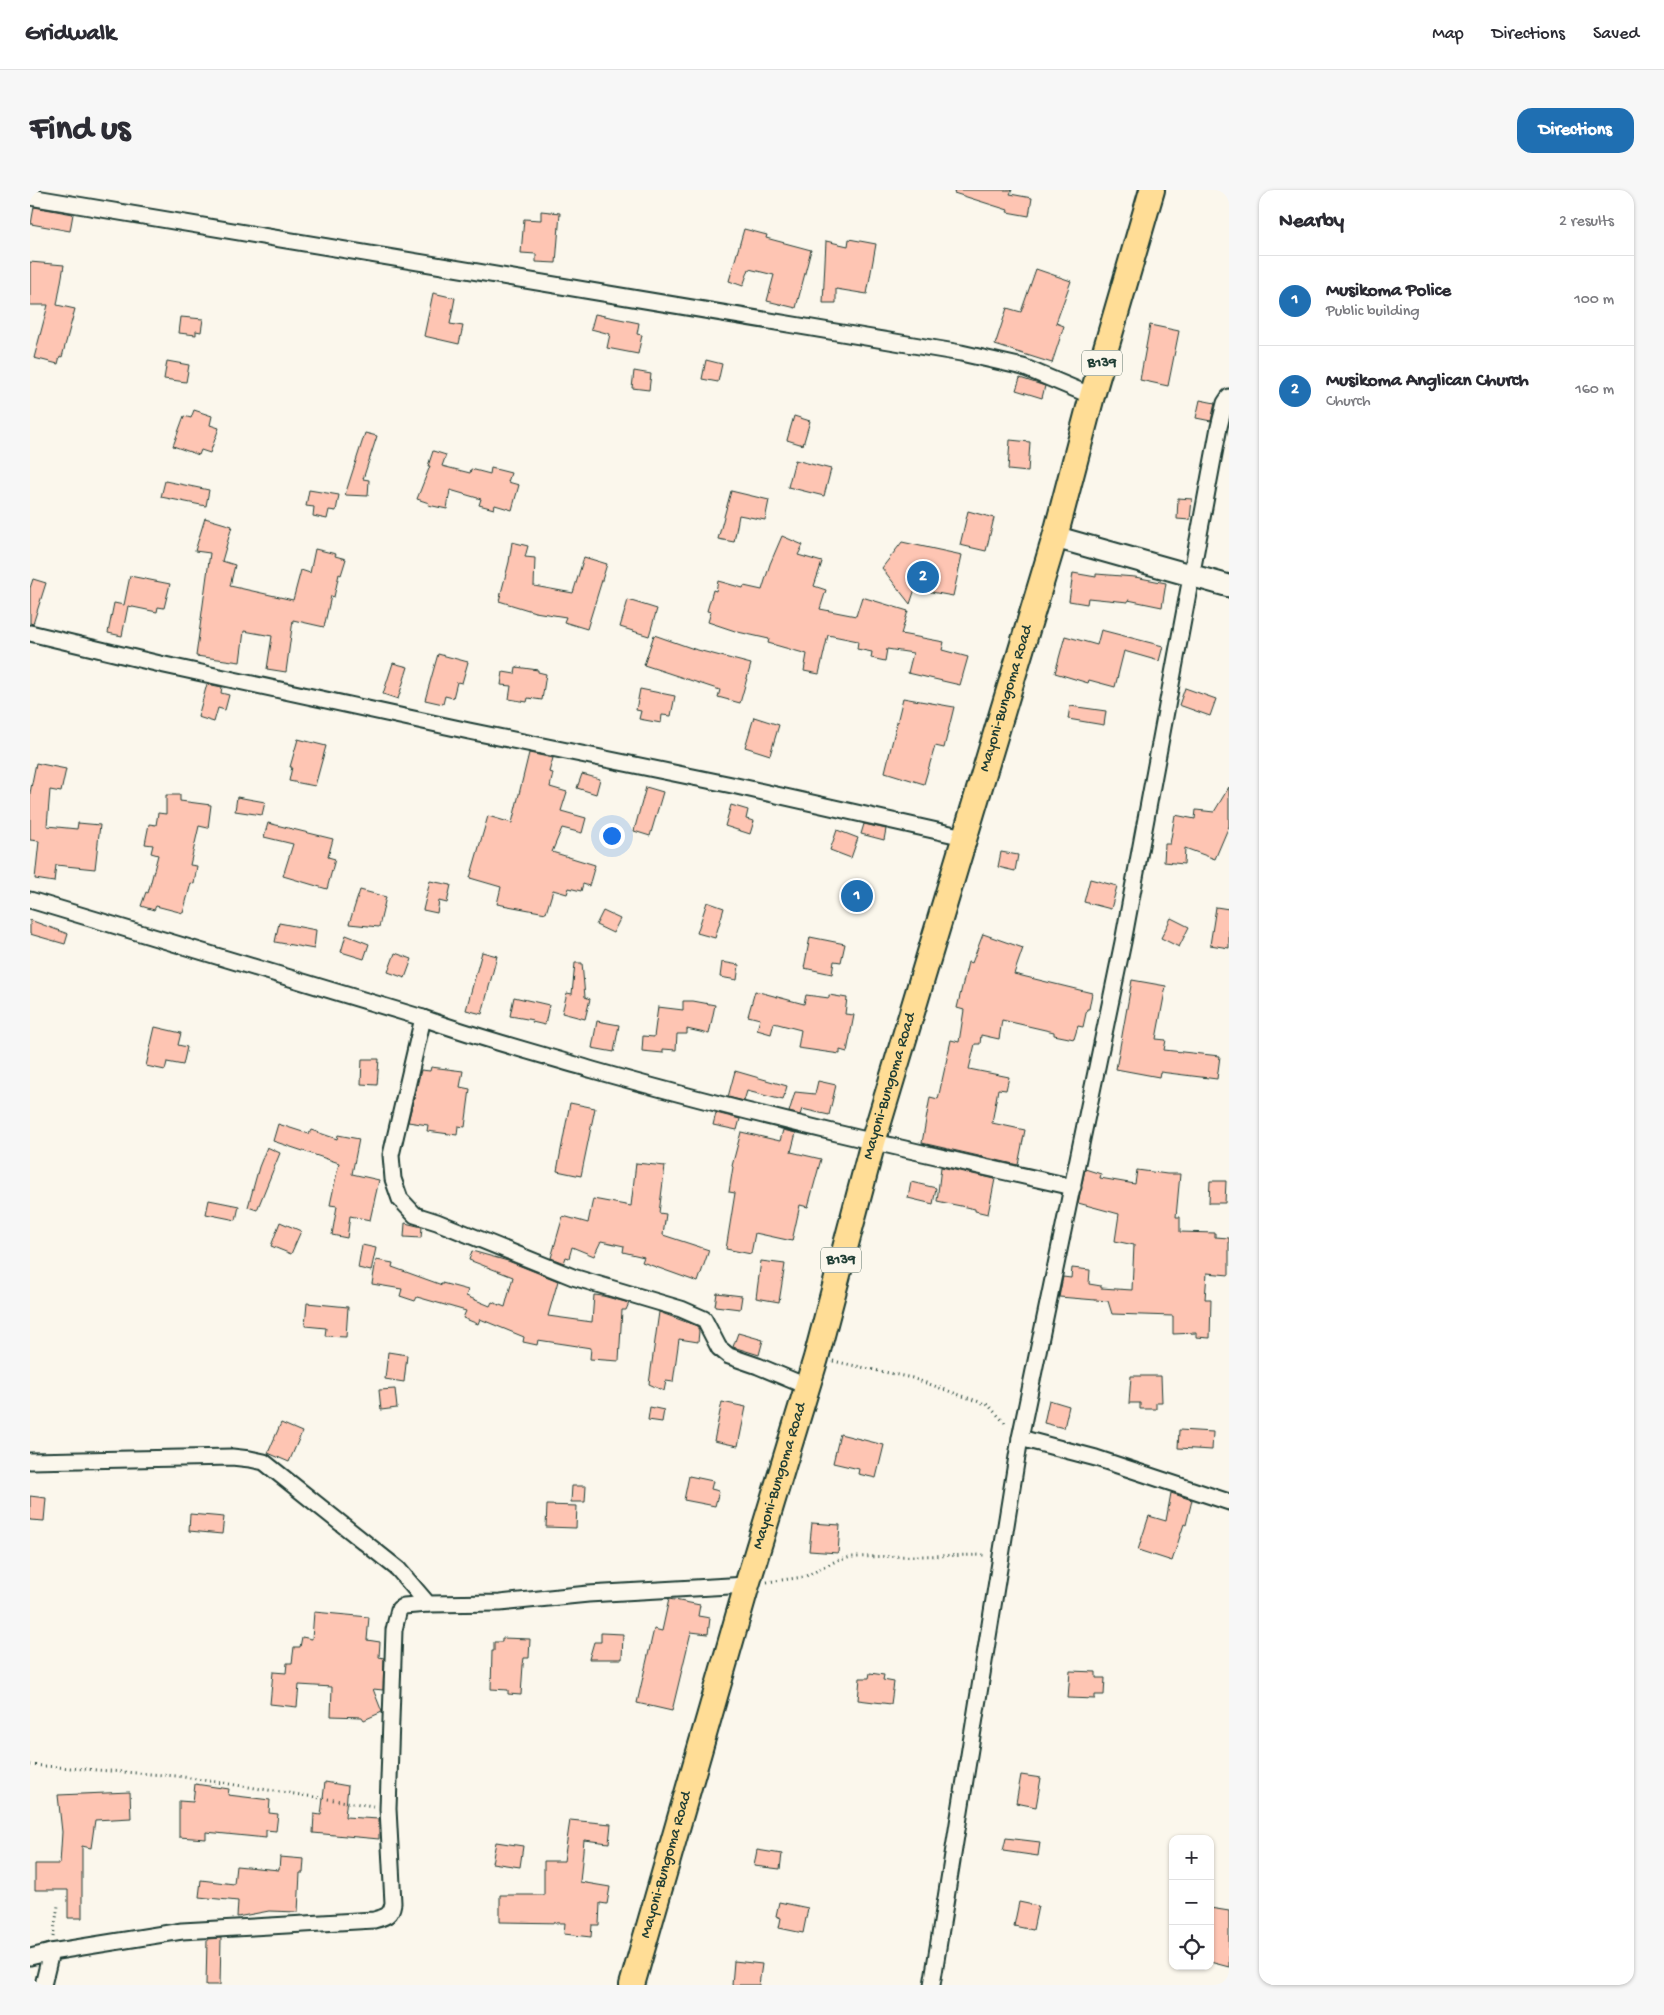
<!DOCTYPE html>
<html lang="en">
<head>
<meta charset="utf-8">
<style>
  body { margin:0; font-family:"Gochi Hand",sans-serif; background:#f7f7f7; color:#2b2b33 }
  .controls { position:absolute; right:15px; bottom:15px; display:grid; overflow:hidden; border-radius:10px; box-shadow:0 1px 4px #0004 }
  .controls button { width:45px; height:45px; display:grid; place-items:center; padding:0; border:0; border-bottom:1px solid #e1e1e2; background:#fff; color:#2b2b33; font:25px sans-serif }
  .you { position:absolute; left:581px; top:645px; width:18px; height:18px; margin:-12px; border:4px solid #fff; border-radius:50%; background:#1a73e8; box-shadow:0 0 0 8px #1a73e833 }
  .badge { display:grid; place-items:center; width:32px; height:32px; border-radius:50%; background:#1f6fb2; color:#fff; font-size:16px; font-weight:700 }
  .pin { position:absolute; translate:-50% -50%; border:2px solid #fff; box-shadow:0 1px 5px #0006 }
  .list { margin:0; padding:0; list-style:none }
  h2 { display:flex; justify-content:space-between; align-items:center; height:65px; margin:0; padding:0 20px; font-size:21px }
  h2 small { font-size:16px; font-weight:400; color:#7c7c81 }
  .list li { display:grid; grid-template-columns:32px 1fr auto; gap:15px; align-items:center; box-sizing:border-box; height:90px; padding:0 20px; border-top:1px solid #e1e1e2 }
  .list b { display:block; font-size:19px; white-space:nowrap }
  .list p { margin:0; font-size:16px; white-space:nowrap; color:#7c7c81 }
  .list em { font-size:16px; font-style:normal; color:#7c7c81 }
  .icon { flex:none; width:28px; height:28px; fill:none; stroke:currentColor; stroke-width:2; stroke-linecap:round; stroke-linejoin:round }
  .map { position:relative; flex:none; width:1199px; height:1795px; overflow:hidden; border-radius:15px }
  header { display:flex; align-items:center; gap:30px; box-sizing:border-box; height:70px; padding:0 25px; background:#fff; border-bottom:1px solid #e1e1e2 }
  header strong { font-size:24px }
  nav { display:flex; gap:28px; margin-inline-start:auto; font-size:18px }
  .intro { display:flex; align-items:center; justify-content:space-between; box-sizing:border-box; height:120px; padding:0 30px }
  h1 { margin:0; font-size:35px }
  .button { padding:12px 22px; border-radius:15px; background:#1f6fb2; color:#fff; font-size:18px; font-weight:700 }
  main { display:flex; gap:30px; padding:0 30px }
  aside { flex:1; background:#fff; border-radius:15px; box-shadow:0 1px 4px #0004 }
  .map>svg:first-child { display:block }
</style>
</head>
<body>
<header>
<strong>Gridwalk</strong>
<nav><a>Map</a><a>Directions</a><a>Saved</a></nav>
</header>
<div class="intro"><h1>Find us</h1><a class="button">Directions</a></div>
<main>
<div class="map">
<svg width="1199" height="1795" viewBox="0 0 1199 1795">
  <rect width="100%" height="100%" fill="#fbf7ec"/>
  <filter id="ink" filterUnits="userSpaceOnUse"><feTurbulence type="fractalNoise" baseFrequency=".02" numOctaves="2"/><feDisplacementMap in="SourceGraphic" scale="10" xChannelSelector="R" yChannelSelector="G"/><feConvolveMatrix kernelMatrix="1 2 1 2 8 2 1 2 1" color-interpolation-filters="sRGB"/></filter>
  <g filter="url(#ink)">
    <g fill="#fec5b3" stroke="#1f3d34">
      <polygon points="925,0 982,0 980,4 1002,8 999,26 977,22 978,20 924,3"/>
      <polygon points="4,17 43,24 40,41 1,34"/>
      <polygon points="511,21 530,23 526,73 506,72 506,64 491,63 494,29 511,30"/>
      <polygon points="714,39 737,45 736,48 781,60 766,118 737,111 744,85 719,79 713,96 699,91"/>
      <polygon points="819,49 846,54 837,104 806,99 806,113 793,113 796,51 818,56"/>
      <polygon points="0,72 34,75 27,115 45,119 32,167 30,166 28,174 4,168 18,115 0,115"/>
      <polygon points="1006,79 1041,91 1026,133 1034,136 1022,173 965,155 977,118 991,122"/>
      <polygon points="403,103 425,108 420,134 433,136 429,154 394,146"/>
      <polygon points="565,124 609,133 607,144 612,145 608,164 577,158 580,144 561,139"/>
      <polygon points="151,127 173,129 171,142 166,141 166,145 149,143"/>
      <polygon points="1120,135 1149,141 1138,196 1110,190"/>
      <polygon points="676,170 692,174 688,192 672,189"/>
      <polygon points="137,171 159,175 156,192 134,189"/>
      <polygon points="604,181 621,184 619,200 602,198"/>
      <polygon points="990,188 1015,196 1012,208 986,200"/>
      <polygon points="1170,210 1185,213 1181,231 1166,228"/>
      <polygon points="164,220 182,226 180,235 189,238 180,263 171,260 169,265 143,256 154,226 161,228"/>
      <polygon points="764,226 780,231 773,255 757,250"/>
      <polygon points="335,243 347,246 333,289 339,290 338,306 315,305"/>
      <polygon points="980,250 1000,252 998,282 978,280"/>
      <polygon points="403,261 416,265 412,276 440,283 441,279 460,284 461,278 481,283 478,292 489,295 482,320 465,315 464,319 449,315 451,309 420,300 417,319 398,315 399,313 387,309 400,276 398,276"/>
      <polygon points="765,270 801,279 794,306 758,297"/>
      <polygon points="135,291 179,300 176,316 131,307"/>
      <polygon points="279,300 309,305 306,321 299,320 297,329 283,326 284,317 276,316"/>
      <polygon points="701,301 739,310 735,330 709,325 704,352 688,349"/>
      <polygon points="1148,308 1162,309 1160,330 1147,329"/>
      <polygon points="938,321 964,328 956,361 930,355"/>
      <polygon points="175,328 202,336 192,371 205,375 200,396 263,410 271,380 280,383 285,359 306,364 305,366 316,369 311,385 309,384 304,407 301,406 294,437 263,430 256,482 237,479 242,446 214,441 210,472 166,466 180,363 165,361"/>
      <polygon points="752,346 773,355 768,365 792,372 784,396 796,400 790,419 826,426 832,407 878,421 871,444 914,452 912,460 938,467 930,495 878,483 883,463 857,459 855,471 841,468 842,462 827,459 828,451 798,445 789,484 774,481 777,464 738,453 739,449 708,442 678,432 681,422 677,421 683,400 686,401 688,391 713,398 714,396 732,400 740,374"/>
      <polygon points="482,352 498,356 495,367 505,368 504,396 543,403 554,367 577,374 557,439 534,432 536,427 505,422 469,411 479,372"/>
      <polygon points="872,352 932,365 923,406 885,399 880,414 852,378"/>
      <polygon points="1043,383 1066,387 1066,384 1105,387 1136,393 1132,417 1098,410 1098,412 1058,408 1057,414 1039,411"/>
      <polygon points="100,386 140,394 134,418 128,417 127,422 98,416 92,446 78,443 84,413 94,415"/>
      <polygon points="3,389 16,393 3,434 0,433 0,398"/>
      <polygon points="598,410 627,419 619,446 590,437"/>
      <polygon points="1071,440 1133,456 1129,471 1094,461 1085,497 1059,490 1058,493 1025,483 1035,446 1067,455"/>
      <polygon points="624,445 664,459 721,474 710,513 688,507 690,500 614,475"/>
      <polygon points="408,464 438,472 432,493 427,492 423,508 415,506 413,514 395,510"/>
      <polygon points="363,473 378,477 368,509 353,504"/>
      <polygon points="486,477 508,480 508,482 516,484 512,510 498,508 497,512 479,509 481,496 471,495 473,482 485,484"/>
      <polygon points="177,494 192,497 191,503 199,505 195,520 188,518 184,532 168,527"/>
      <polygon points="1155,498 1186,509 1180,526 1149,515"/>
      <polygon points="610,499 645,506 641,526 632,525 631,533 609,529 611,521 606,520"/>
      <polygon points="873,508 924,517 914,558 905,556 894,594 855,582"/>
      <polygon points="1040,516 1076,521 1074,535 1038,529"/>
      <polygon points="724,527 749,535 740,565 715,557"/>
      <polygon points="268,549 296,556 285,596 259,591 262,577 260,577"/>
      <polygon points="499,563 523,568 519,582 523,583 520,597 537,602 531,621 556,628 552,643 532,638 522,662 565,675 559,696 553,694 551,701 539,698 537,704 523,700 516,723 467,714 471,697 440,688 458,626 482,633"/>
      <polygon points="6,573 36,579 31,602 20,600 17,636 47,639 48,633 70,635 65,679 26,675 24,692 5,689 9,651 0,650 0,603"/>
      <polygon points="552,584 570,589 566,604 547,598"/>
      <polygon points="616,597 633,602 620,646 604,641"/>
      <polygon points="1199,597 1199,636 1185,669 1155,658 1154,674 1134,672 1135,654 1140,654 1145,625 1165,629 1166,620 1184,622"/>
      <polygon points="136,605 150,605 150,611 181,615 178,638 169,636 160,675 167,676 164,694 161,693 153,723 126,716 124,720 111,716 116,702 118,703 128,665 121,663 123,655 115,654 119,634 126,635 128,623 136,624"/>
      <polygon points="207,607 235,612 232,625 205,621"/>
      <polygon points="701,615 718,620 716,629 724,631 720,644 695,636"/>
      <polygon points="238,633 303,649 298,667 305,669 297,699 253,686 263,654 234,647"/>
      <polygon points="834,634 856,639 854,650 831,644"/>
      <polygon points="807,640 828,648 821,668 800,660"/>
      <polygon points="971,662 988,665 985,681 968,677"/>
      <polygon points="1060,689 1087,696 1081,719 1054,712"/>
      <polygon points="400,691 421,695 417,713 409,711 407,723 393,720"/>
      <polygon points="330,700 356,707 349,737 319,734"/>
      <polygon points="677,712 694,718 685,748 667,743"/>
      <polygon points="1186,717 1199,719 1199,758 1180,755"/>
      <polygon points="573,721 590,729 583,743 566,735"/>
      <polygon points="1141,728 1159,737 1149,757 1131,748"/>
      <polygon points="0,730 38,744 35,754 0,744"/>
      <polygon points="249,733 286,740 284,759 245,752"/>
      <polygon points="953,744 993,758 984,784 1062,803 1059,819 1057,819 1053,837 1048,836 1044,849 1024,845 1024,842 972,830 969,849 951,845 950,854 945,854 939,879 979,887 976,900 968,899 962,933 995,940 988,975 892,953 900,907 908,909 921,850 929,852 934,820 927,818 938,772 942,773"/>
      <polygon points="316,745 339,754 334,769 311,762"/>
      <polygon points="780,747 815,754 811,772 804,771 802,784 774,778"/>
      <polygon points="452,762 467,766 452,824 436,820"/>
      <polygon points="365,763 382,769 375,788 358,782"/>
      <polygon points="692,772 709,775 707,790 690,787"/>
      <polygon points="545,773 552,773 555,807 560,809 555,829 532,823 537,803 542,804"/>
      <polygon points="1102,790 1136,796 1126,849 1136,850 1134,860 1190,866 1187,889 1130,882 1129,887 1086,879"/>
      <polygon points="725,801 774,814 776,805 799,808 799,805 817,808 815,824 824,825 817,862 810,860 810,864 768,858 771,840 744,833 741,844 727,840 730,829 718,826"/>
      <polygon points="484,807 519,815 515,835 502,832 503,830 480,826"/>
      <polygon points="653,811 663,811 685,815 679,844 657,839 657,844 647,844 646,860 633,859 633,863 612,861 613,846 624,847 628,817 653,820"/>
      <polygon points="567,831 589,835 584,862 562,858"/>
      <polygon points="125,837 151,843 148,855 157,857 153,875 137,872 135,880 116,876"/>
      <polygon points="332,869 349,869 347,895 331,894"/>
      <polygon points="401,877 433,881 430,897 440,899 435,937 428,936 427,945 397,941 398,935 378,932 391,880 400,881"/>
      <polygon points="705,881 757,896 753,910 717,901 714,911 698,907"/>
      <polygon points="788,891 806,895 799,925 772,919 770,925 759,922 765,902 785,904"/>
      <polygon points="540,913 565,918 551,986 527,981"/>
      <polygon points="686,923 710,929 707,940 683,935"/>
      <polygon points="248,934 279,944 281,940 307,949 308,945 329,949 322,984 349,990 340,1030 320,1026 317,1048 302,1045 307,1016 300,1015 309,973 243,951"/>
      <polygon points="753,940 766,943 761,962 791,969 778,1017 770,1015 762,1051 725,1043 721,1064 696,1059 705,1003 699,1002 703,977 702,976 711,942 750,951"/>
      <polygon points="237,957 250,963 227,1020 218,1017 229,977"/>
      <polygon points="606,973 635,976 629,1023 636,1024 633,1045 679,1060 668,1092 612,1072 614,1067 593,1062 594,1056 571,1051 564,1066 542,1057 539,1068 536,1067 534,1073 521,1068 533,1026 558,1033 563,1009 601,1016"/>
      <polygon points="911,977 965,989 958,1024 945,1021 945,1019 907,1011"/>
      <polygon points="1055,979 1071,984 1070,988 1105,994 1107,980 1137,984 1150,984 1146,1027 1150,1027 1150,1042 1185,1043 1185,1047 1199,1048 1199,1085 1177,1083 1175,1109 1181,1109 1180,1148 1166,1147 1166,1143 1143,1144 1143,1126 1082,1124 1078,1111 1029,1107 1033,1087 1041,1088 1042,1078 1060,1080 1059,1094 1071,1096 1071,1098 1102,1100 1104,1055 1085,1051 1089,1024 1048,1013"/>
      <polygon points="1180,991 1196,991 1195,1013 1179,1013"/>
      <polygon points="881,992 906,998 903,1014 878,1008"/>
      <polygon points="179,1010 209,1016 206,1030 176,1024"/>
      <polygon points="250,1032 271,1041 261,1064 241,1056"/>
      <polygon points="375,1033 392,1037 391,1048 374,1047"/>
      <polygon points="332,1055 346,1058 341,1081 328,1078"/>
      <polygon points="442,1061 478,1071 528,1091 518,1126 562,1132 564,1105 573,1106 599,1113 596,1120 592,1120 589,1171 560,1169 561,1158 508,1150 507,1155 493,1152 494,1147 450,1129 448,1134 433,1128 436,1121 387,1107 385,1111 370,1106 372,1099 342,1094 346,1070 363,1073 362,1077 412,1095 412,1093 438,1100 436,1106 460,1116 462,1112 475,1117 483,1087 439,1070"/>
      <polygon points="731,1071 755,1074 749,1112 726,1108"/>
      <polygon points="687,1103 712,1106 710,1119 685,1116"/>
      <polygon points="277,1113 318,1117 316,1147 295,1146 296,1138 275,1136"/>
      <polygon points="629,1122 667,1136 669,1141 668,1152 649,1149 643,1192 636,1191 634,1201 619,1194"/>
      <polygon points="708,1143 733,1150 729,1165 703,1157"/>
      <polygon points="358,1162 377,1165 374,1192 355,1189"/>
      <polygon points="1101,1186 1131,1186 1132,1212 1126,1212 1126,1219 1110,1219 1110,1213 1099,1213"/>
      <polygon points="365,1199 367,1218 351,1220 349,1200"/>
      <polygon points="1019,1210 1039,1216 1034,1238 1014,1233"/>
      <polygon points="692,1212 716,1217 708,1256 684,1251"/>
      <polygon points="620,1217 634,1220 632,1232 618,1230"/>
      <polygon points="251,1233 272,1242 259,1272 238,1263"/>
      <polygon points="1149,1240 1183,1242 1182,1260 1148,1258"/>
      <polygon points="810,1244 854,1255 846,1288 828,1284 829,1279 803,1273"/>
      <polygon points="659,1286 683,1291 681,1299 689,1301 685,1316 654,1310"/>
      <polygon points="542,1296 556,1296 555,1312 541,1312"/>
      <polygon points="1141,1303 1162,1310 1156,1335 1154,1334 1142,1371 1108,1360 1119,1326 1136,1331"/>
      <polygon points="0,1306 16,1308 14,1331 0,1330"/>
      <polygon points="517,1315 547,1316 546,1338 516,1337"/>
      <polygon points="160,1324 194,1327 192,1344 159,1341"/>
      <polygon points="782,1333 810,1335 808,1363 779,1361"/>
      <polygon points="639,1409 670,1415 668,1426 680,1428 678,1444 661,1442 642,1521 607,1513 624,1439 632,1441"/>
      <polygon points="284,1422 339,1427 337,1450 350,1452 349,1467 354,1468 353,1500 343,1499 352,1522 334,1530 332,1527 301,1526 302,1497 269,1495 267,1517 240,1514 243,1482 256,1483 257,1473 262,1473 264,1457 270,1457 272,1447 282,1449"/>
      <polygon points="571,1443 593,1444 592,1469 559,1469 564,1452 571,1452"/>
      <polygon points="472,1448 500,1449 499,1468 494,1468 493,1475 491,1505 478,1504 478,1500 461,1499 462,1461 464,1461 464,1452 472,1452"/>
      <polygon points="1040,1481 1066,1482 1066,1488 1075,1488 1074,1505 1065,1505 1065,1509 1038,1508"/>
      <polygon points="840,1483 854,1485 853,1490 864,1492 861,1514 828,1510 830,1488 839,1488"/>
      <polygon points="991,1585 1011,1588 1006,1617 986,1613"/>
      <polygon points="295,1592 318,1596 315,1627 349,1629 349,1649 283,1643 284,1624 291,1625"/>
      <polygon points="165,1594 199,1599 198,1605 240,1610 239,1623 248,1624 246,1641 236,1640 236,1648 176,1642 176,1649 149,1647 149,1611 163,1612"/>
      <polygon points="100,1602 101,1628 65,1630 61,1658 52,1656 52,1728 38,1728 38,1700 5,1700 5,1674 30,1674 32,1642 28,1605"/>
      <polygon points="540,1630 581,1634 579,1653 554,1650 550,1692 580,1697 577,1714 570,1713 569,1735 562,1735 561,1747 534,1744 535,1733 470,1732 470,1705 514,1705 514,1671 534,1671"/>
      <polygon points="976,1648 1010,1652 1008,1666 973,1661"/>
      <polygon points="466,1652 493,1656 490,1677 462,1673"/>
      <polygon points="727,1660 752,1664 750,1679 724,1676"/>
      <polygon points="250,1667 274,1669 273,1683 270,1683 268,1722 239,1721 207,1727 208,1711 169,1707 171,1690 204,1694 206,1676 249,1680"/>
      <polygon points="749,1712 778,1718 773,1743 749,1738 751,1728 746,1726"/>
      <polygon points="989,1712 1008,1716 1003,1740 984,1736"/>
      <polygon points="1180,1718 1199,1721 1199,1777 1180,1772"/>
      <polygon points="191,1748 190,1795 176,1795 177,1749"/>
      <polygon points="704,1771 732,1774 729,1795 702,1795"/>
    </g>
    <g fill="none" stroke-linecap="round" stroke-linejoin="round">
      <defs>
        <g id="street">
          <polyline points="0,7 931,163 993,177 1062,206"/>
          <polyline points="0,443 130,474 439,541 702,595 934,647"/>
          <path d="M0,710L393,828C449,848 506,863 563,880C721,925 882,961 1043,997"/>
          <polyline points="393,828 361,965 363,989 370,1009 385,1025 407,1032 543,1087 651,1119 674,1129 689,1158 699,1166 728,1176 776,1196"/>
          <polyline points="990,1248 1066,1268 1199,1312"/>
          <polyline points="0,1271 202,1267 220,1269 234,1272 368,1379 398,1414 470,1413 558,1404 717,1395"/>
          <polyline points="0,1767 21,1762"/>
          <path d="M13,1795L21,1762L152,1741L344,1730C355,1727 361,1726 363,1713L358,1619L364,1440L369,1419L374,1416L398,1414"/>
          <polyline points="902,1795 990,1248 1093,752 1189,237 1195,213 1199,207"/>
        </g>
        <polyline id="secondary" points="1025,347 1199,396"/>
        <g id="primary">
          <path id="s1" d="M602,1795L717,1395L786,1168L843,952L1025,347L1062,206L1122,0"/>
        </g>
      </defs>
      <use href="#street" stroke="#1f3d34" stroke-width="19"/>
      <use href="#secondary" stroke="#1f3d34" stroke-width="25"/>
      <use href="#primary" stroke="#1f3d34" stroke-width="28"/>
      <g stroke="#1f3d34" stroke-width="3" stroke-dasharray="1 4" stroke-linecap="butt">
        <polyline points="803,1171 882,1188 958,1215 977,1235"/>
        <polyline points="737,1392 774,1387 806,1371 821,1367 956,1365"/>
        <polyline points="0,1575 147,1586 343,1616"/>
        <polyline points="23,1747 28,1716"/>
      </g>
      <use href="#street" stroke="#fbf7ec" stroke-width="15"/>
      <use href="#secondary" stroke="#fbf7ec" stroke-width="21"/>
      <use href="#primary" stroke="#ffdd96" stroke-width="24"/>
    </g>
  </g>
  <g text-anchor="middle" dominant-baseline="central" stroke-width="4" stroke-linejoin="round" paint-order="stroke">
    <g fill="#fbf7ec" stroke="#61756b" stroke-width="1">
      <rect x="1052" y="160.5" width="40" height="25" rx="4"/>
      <rect x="791" y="1057.5" width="40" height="25" rx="4"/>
    </g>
    <g font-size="15" font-weight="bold" fill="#1f3d34">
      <text x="1072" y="173">B139</text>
      <text x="811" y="1070">B139</text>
    </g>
    <g font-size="16" fill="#1f3d34" stroke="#fbf7ec">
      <text stroke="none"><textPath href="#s1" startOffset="1340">Mayoni-Bungoma Road</textPath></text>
      <text stroke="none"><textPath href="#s1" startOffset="935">Mayoni-Bungoma Road</textPath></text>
      <text stroke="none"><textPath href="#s1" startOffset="530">Mayoni-Bungoma Road</textPath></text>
      <text stroke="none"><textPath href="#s1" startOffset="125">Mayoni-Bungoma Road</textPath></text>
    </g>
  </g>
</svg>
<div class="controls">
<button>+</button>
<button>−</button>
<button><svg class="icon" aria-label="locate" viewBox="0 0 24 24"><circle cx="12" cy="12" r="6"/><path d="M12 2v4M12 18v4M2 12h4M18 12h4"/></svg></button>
</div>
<div class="you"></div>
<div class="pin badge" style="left:827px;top:706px">1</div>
<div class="pin badge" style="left:893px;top:387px">2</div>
</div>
<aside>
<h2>Nearby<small>2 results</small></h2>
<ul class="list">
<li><span class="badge">1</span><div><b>Musikoma Police</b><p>Public building</p></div><em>100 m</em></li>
<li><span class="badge">2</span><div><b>Musikoma Anglican Church</b><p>Church</p></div><em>160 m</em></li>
</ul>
</aside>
</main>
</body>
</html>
